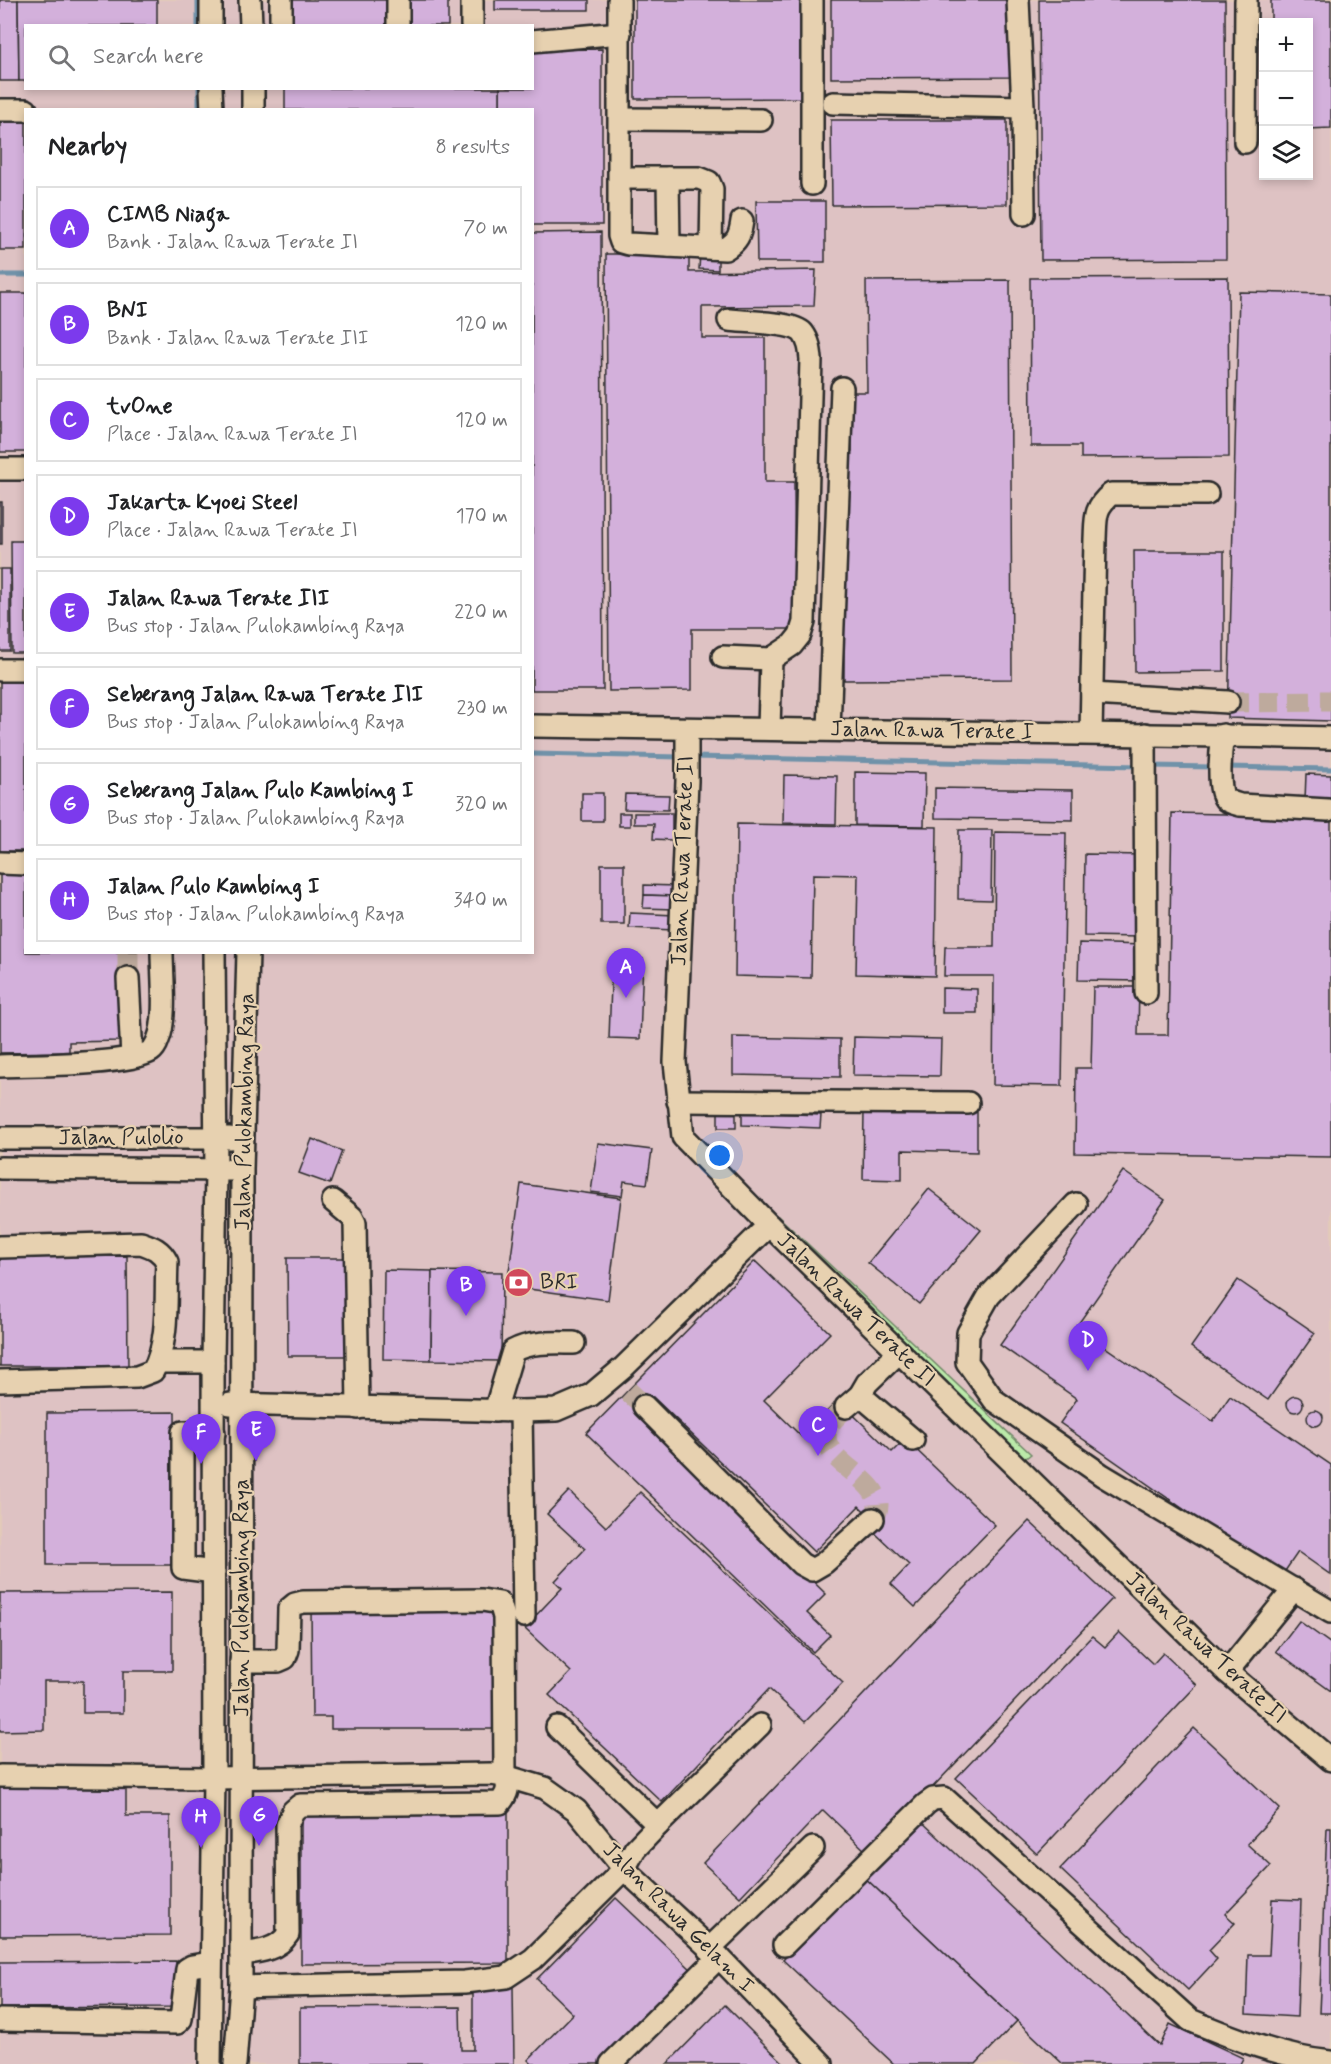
<!DOCTYPE html>
<html lang="en">
<head>
<meta charset="utf-8">
<style>
  body { margin:0; font-family:Mynerve,sans-serif; background:#f6f6f6; color:#202124 }
  .controls { position:absolute; right:18px; top:18px; display:grid; overflow:hidden; border-radius:0px; box-shadow:0 3px 9px #0003 }
  .controls button { width:54px; height:54px; display:grid; place-items:center; padding:0; border:0; border-bottom:2px solid #e0e0e0; background:#fff; color:#202124; font:30px sans-serif }
  .you { position:absolute; left:720px; top:1156px; width:21px; height:21px; margin:-15px; border:4px solid #fff; border-radius:50%; background:#1a73e8; box-shadow:0 0 0 9px #1a73e833 }
  .badge { display:grid; place-items:center; width:39px; height:39px; border-radius:50%; background:#7c3aed; color:#fff; font-size:20px; font-weight:700 }
  .pin { position:absolute; translate:-50% -50px; filter:drop-shadow(0 2px 3px #0008) }
  .pin::after { content:''; position:absolute; top:32px; width:21px; height:18px; background:inherit; clip-path:polygon(0 0,100% 0,50% 100%) }
  .list { margin:0; padding:0; list-style:none }
  h2 { display:flex; justify-content:space-between; align-items:center; height:78px; margin:0; padding:0 24px; font-size:26px }
  h2 small { font-size:20px; font-weight:400; color:#757577 }
  .list li { display:grid; grid-template-columns:39px 1fr auto; gap:18px; align-items:center; box-sizing:border-box; height:84px; margin:0 12px 12px; padding:0 12px; border:2px solid #e0e0e0; border-radius:0px }
  .list b { display:block; font-size:22px; white-space:nowrap }
  .list p { margin:0; font-size:20px; white-space:nowrap; color:#757577 }
  .list em { font-size:20px; font-style:normal; color:#757577 }
  .icon { flex:none; width:33px; height:33px; fill:none; stroke:currentColor; stroke-width:2; stroke-linecap:round; stroke-linejoin:round }
  .map { position:relative; flex:none; width:1331px; height:2064px; overflow:hidden }
  .search { position:absolute; background:#fff; box-shadow:0 3px 9px #0003; left:24px; top:24px; width:510px; height:66px; display:flex; align-items:center; gap:15px; box-sizing:border-box; padding:0 21px; border-radius:0px; color:#757577; font-size:22px }
  .panel { position:absolute; background:#fff; box-shadow:0 3px 9px #0003; left:24px; top:108px; width:510px; height:846px; border-radius:0px }
  .map>svg:first-child { display:block }
</style>
</head>
<body>
<div class="map">
<svg width="1331" height="2064" viewBox="0 0 1331 2064">
  <rect width="100%" height="100%" fill="#e3cab9"/>
  <filter id="ink" filterUnits="userSpaceOnUse"><feTurbulence type="fractalNoise" baseFrequency=".0167" numOctaves="2"/><feDisplacementMap in="SourceGraphic" scale="12" xChannelSelector="R" yChannelSelector="G"/><feConvolveMatrix kernelMatrix="1 2 1 2 8 2 1 2 1" color-interpolation-filters="sRGB"/></filter>
  <g filter="url(#ink)">
    <path fill="#dec2c3" fill-rule="evenodd" d="M0,0H1331V2064H0ZM1264,22H1308V176H1264ZM26,26H532V88H26ZM26,110H532V952H26Z"/>
    <polygon fill="#bbeaa9" stroke="#738a6a" stroke-width="1.5" points="778,1216 1031,1454 1016,1466 769,1225"/>
    <g fill="none" stroke-linecap="round" stroke-linejoin="round">
      <g stroke="#6f92a9" stroke-width="5">
        <polyline points="198,0 198,26"/>
        <polyline points="199,88 199,110"/>
        <polyline points="0,275 26,275"/>
        <polyline points="532,754 681,757"/>
        <polyline points="691,757 1140,766"/>
        <polyline points="1150,766 1215,767"/>
        <polyline points="1225,767 1331,769"/>
      </g>
    </g>
    <g fill="#d3b0db" stroke="#2b2b2b" stroke-width="1.5">
      <polygon points="0,0 18,0 19,81 0,81"/>
      <polygon points="18,0 157,0 157,26 26,26 26,81 19,81"/>
      <rect x="289" y="0" width="97" height="26"/>
      <rect x="409" y="0" width="39" height="26"/>
      <rect x="495" y="0" width="94" height="10"/>
      <polygon points="635,0 810,0 810,98 635,99"/>
      <polygon points="831,0 1010,0 1011,77 831,78"/>
      <polygon points="1039,0 1225,0 1226,259 1041,260"/>
      <polygon points="1271,0 1331,0 1331,128 1308,129 1308,22 1271,22"/>
      <polygon points="602,49 602,225 532,225 532,110 500,110 500,88 532,88 532,50"/>
      <rect x="285" y="88" width="215" height="22"/>
      <polygon points="26,119 26,250 0,250 0,120"/>
      <polygon points="831,120 1007,120 1007,204 832,205"/>
      <polygon points="756,201 825,201 825,262 757,262"/>
      <polygon points="601,232 603,690 532,690 532,233"/>
      <polygon points="700,253 718,255 718,270 699,269"/>
      <polygon points="606,254 689,254 689,272 816,270 814,306 702,307 702,338 765,338 765,482 794,482 795,629 692,629 692,690 609,691"/>
      <polygon points="1228,277 1229,457 1081,458 1081,446 1031,446 1030,278"/>
      <polygon points="1010,280 1012,679 844,680 843,451 852,451 851,392 867,392 866,281"/>
      <polygon points="1239,292 1331,294 1331,721 1228,718"/>
      <rect x="0" y="293" width="26" height="159"/>
      <rect x="0" y="502" width="2" height="42"/>
      <polygon points="11,541 26,541 26,653 12,653"/>
      <polygon points="1134,551 1224,551 1224,671 1135,672"/>
      <rect x="0" y="569" width="10" height="82"/>
      <rect x="0" y="682" width="26" height="169"/>
      <polygon points="855,772 925,773 924,826 855,825"/>
      <polygon points="1306,774 1331,775 1331,801 1305,800"/>
      <polygon points="784,775 837,776 836,824 783,823"/>
      <polygon points="935,788 1073,790 1073,820 935,818"/>
      <rect x="582" y="793" width="21" height="28"/>
      <polygon points="625,794 669,795 668,810 624,809"/>
      <rect x="619" y="813" width="11" height="13"/>
      <polygon points="634,813 672,813 672,840 653,839 654,824 634,824"/>
      <polygon points="1172,813 1331,816 1331,1157 1075,1153 1076,1068 1091,1068 1093,987 1139,987 1138,1035 1168,1035"/>
      <polygon points="737,824 937,827 935,976 856,974 858,875 813,874 811,978 735,976"/>
      <polygon points="959,830 992,830 991,900 958,899"/>
      <polygon points="995,832 1066,833 1062,1086 993,1085 994,976 944,976 945,947 994,947"/>
      <polygon points="1085,854 1143,855 1141,937 1084,936"/>
      <rect x="601" y="864" width="23" height="60"/>
      <polygon points="0,869 26,869 26,952 137,952 137,977 119,978 119,1041 69,1042 69,1052 0,1053"/>
      <polygon points="644,885 675,886 675,896 644,895"/>
      <polygon points="644,895 675,896 674,909 643,908"/>
      <polygon points="630,913 675,915 674,930 629,928"/>
      <polygon points="1079,943 1143,945 1142,981 1078,980"/>
      <polygon points="612,958 643,959 640,1039 609,1038"/>
      <polygon points="942,988 977,989 977,1013 942,1013"/>
      <polygon points="733,1037 840,1039 840,1077 733,1075"/>
      <polygon points="854,1037 941,1039 940,1076 853,1075"/>
      <rect x="718" y="1108" width="18" height="20"/>
      <polygon points="864,1110 977,1112 977,1152 902,1150 902,1180 863,1179"/>
      <polygon points="742,1112 821,1115 820,1128 742,1125"/>
      <polygon points="312,1139 342,1151 330,1184 299,1173"/>
      <polygon points="598,1143 652,1150 647,1184 624,1181 622,1196 591,1192"/>
      <polygon points="1123,1171 1165,1200 1076,1327 1213,1421 1230,1396 1331,1465 1331,1575 1298,1552 1281,1577 1060,1423 1077,1399 1000,1345"/>
      <polygon points="521,1184 621,1198 608,1300 507,1286"/>
      <polygon points="929,1189 981,1230 919,1304 868,1263"/>
      <polygon points="127,1256 128,1366 0,1366 0,1257"/>
      <polygon points="287,1258 348,1258 349,1356 288,1356"/>
      <polygon points="755,1261 830,1333 764,1400 802,1437 838,1400 892,1452 905,1439 995,1525 915,1607 891,1584 909,1565 875,1533 881,1527 859,1506 814,1552 653,1397 638,1412 826,1594 807,1613 830,1635 813,1652 586,1433"/>
      <polygon points="384,1270 432,1271 431,1360 383,1359"/>
      <polygon points="432,1271 502,1272 501,1361 431,1360"/>
      <polygon points="1238,1280 1315,1333 1268,1400 1191,1347"/>
      <circle cx="1295" cy="1404" r="8"/>
      <circle cx="1315" cy="1418" r="8"/>
      <polygon points="175,1412 176,1565 47,1565 47,1413"/>
      <polygon points="569,1491 606,1527 640,1492 843,1683 805,1722 769,1689 662,1802 549,1695 571,1672 524,1628 562,1588 555,1581 585,1549 547,1514"/>
      <polygon points="1029,1521 1112,1599 869,1854 823,1810 740,1897 703,1863"/>
      <polygon points="172,1592 172,1671 123,1671 123,1713 83,1713 83,1681 44,1681 44,1730 0,1731 0,1593"/>
      <polygon points="499,1605 500,1729 331,1729 331,1717 312,1717 311,1606"/>
      <polygon points="1299,1621 1331,1644 1331,1691 1276,1651"/>
      <polygon points="1119,1632 1153,1664 1163,1653 1197,1685 1037,1854 956,1778 1092,1636 1105,1647"/>
      <polygon points="1194,1728 1280,1809 1247,1844 1271,1866 1225,1914 1235,1923 1209,1950 1217,1959 1188,1990 1060,1869"/>
      <polygon points="0,1785 126,1785 126,1816 170,1816 170,1935 0,1936"/>
      <polygon points="508,1810 508,1963 301,1964 301,1811"/>
      <polygon points="918,1818 1160,2046 1170,2024 1243,2058 1240,2064 1063,2064 863,1876"/>
      <polygon points="1327,1828 1331,1828 1331,2013 1319,2013"/>
      <polygon points="863,1876 1017,2021 976,2064 894,2064 783,1960"/>
      <polygon points="616,1898 695,1973 606,2064 532,2064 528,2060 573,2014 537,1979"/>
      <polygon points="1272,1899 1301,1900 1297,2017 1246,2014 1248,1955 1269,1955"/>
      <polygon points="176,1961 176,2007 0,2008 0,1962"/>
      <polygon points="473,1986 513,1986 514,2064 300,2064 300,2008 460,2007 461,2050 473,2050"/>
      <polygon points="725,2005 761,2041 785,2064 667,2064"/>
    </g>
    <g fill="none" stroke-linecap="round" stroke-linejoin="round">
      <g stroke="#beaa9d" stroke-width="21" stroke-dasharray="21 10" stroke-linecap="butt">
        <polyline points="1228,702 1331,701"/>
        <polyline points="128,952 128,978"/>
        <polyline points="628,1391 644,1406"/>
        <path d="M846,1407C841,1413 831,1420 828,1428C814,1459 879,1477 878,1506C878,1510 875,1516 873,1519"/>
      </g>
      <defs>
        <g id="minor">
          <polyline points="211,0 211,26"/>
          <polyline points="250,0 251,26"/>
          <polyline points="281,0 281,26"/>
          <polyline points="398,0 398,26"/>
          <polyline points="472,0 472,26"/>
          <path d="M619,0V236L621,242L628,244L725,249C738,241 740,235 742,221"/>
          <polyline points="812,0 812,184"/>
          <polyline points="1018,0 1023,107 1024,214"/>
          <polyline points="532,41 620,33"/>
          <polyline points="211,88 212,110"/>
          <polyline points="253,88 253,110"/>
          <polyline points="833,103 1023,107"/>
          <polyline points="0,110 26,110"/>
          <polyline points="620,119 761,120"/>
          <polyline points="1245,142 1246,0"/>
          <polyline points="620,178 699,178 709,182 712,189 711,248"/>
          <polyline points="668,178 669,246"/>
          <polyline points="0,469 26,469"/>
          <path d="M723,657L771,659L792,645L800,635L804,622L811,359C810,349 809,341 803,333C793,322 745,322 729,320"/>
          <polyline points="0,670 26,670"/>
          <polyline points="1092,694 1228,702"/>
          <path d="M532,726C799,732 1065,732 1331,738"/>
          <polyline points="687,729 687,781 675,1062 683,1137 769,1225 1227,1672 1331,1760"/>
          <polyline points="769,729 771,659"/>
          <polyline points="829,729 842,388"/>
          <path d="M1091,733L1095,539C1096,518 1094,508 1111,494H1207"/>
          <polyline points="1145,734 1146,993"/>
          <path d="M1223,735C1221,748 1216,791 1226,800C1230,802 1236,804 1240,805L1328,810"/>
          <polyline points="0,863 26,864"/>
          <polyline points="128,978 132,1057"/>
          <path d="M0,1066C30,1065 129,1065 151,1051C154,1049 157,1043 158,1040C167,1020 162,975 162,952"/>
          <polyline points="678,1101 968,1103"/>
          <polyline points="0,1138 230,1138"/>
          <polyline points="0,1168 230,1170"/>
          <polyline points="333,1201 352,1217 355,1223 358,1408"/>
          <polyline points="1076,1204 989,1296 968,1333 967,1362 994,1400 1102,1475 1331,1612"/>
          <path d="M0,1247L141,1243C153,1247 161,1250 167,1262C165,1297 170,1340 153,1371L137,1377L0,1381"/>
          <polyline points="158,1362 213,1362"/>
          <polyline points="860,1395 913,1440"/>
          <polyline points="230,1404 521,1411 556,1410 591,1395 623,1368 769,1225"/>
          <polyline points="644,1406 801,1564 812,1570 824,1563 873,1519"/>
          <polyline points="846,1407 860,1395 867,1383 899,1352"/>
          <path d="M495,1411L513,1351C531,1341 554,1343 574,1343"/>
          <polyline points="521,1411 524,1616"/>
          <polyline points="214,1572 183,1568 183,1432 214,1433"/>
          <polyline points="1227,1672 1294,1589"/>
          <polyline points="557,1727 658,1825"/>
          <polyline points="0,1776 214,1778 491,1774 505,1776 545,1788 576,1810 624,1869 719,1957 822,2064"/>
          <path d="M784,1945L926,1804L933,1799L944,1798L1190,2020C1235,2039 1282,2057 1331,2062"/>
          <polyline points="709,1949 813,1848"/>
          <path d="M241,1954C258,1952 278,1950 288,1934L287,1825L293,1811L300,1805L500,1803C508,1793 509,1788 505,1776L504,1617L500,1603L482,1600L303,1602L295,1604L289,1609L288,1650L285,1658L278,1661H241"/>
          <polyline points="241,1987 465,1982 506,1977 533,1959 608,1885 624,1869 635,1849 658,1825 760,1725"/>
          <polyline points="0,2020 177,2023 181,2019 187,1969 192,1966 210,1963"/>
          <polyline points="210,2064 214,1778 213,1362 216,1170 214,952"/>
          <polyline points="235,2064 241,1987 242,1170 248,952"/>
          <polyline points="611,2064 719,1957"/>
        </g>
      </defs>
      <use href="#minor" stroke="#2b2b2b" stroke-width="26"/>
      <use href="#minor" stroke="#e7d1b0" stroke-width="21"/>
    </g>
  </g>
  <defs>
    <symbol id="bank-disc" viewBox="-11 -11 22 22"><circle r="9.5" fill="#d1495b" stroke="#e7d1b0"/><path d="M-6-4H6V4H-6ZM0-2.3a2.3 2.3 0 1 0 0 4.6a2.3 2.3 0 1 0 0-4.6Z" fill="#fff"/></symbol>
  </defs>
  <g fill-rule="evenodd">
    <use href="#bank-disc" x="502" y="1266" width="33" height="33"/>
  </g>
  <g text-anchor="middle" dominant-baseline="central" stroke-width="4.5" stroke-linejoin="round" paint-order="stroke">
    <g font-size="22" fill="#2b2b2b" stroke="#e7d1b0">
      <text transform="translate(932 731) rotate(1)">Jalan Rawa Terate I</text>
      <text transform="translate(683 861) rotate(-88)">Jalan Rawa Terate II</text>
      <text transform="translate(245 1112) rotate(-89)">Jalan Pulokambing Raya</text>
      <text x="121" y="1138">Jalan Pulolio</text>
      <text transform="translate(856 1310) rotate(44)">Jalan Rawa Terate II</text>
      <text transform="translate(242 1598) rotate(-90)">Jalan Pulokambing Raya</text>
      <text transform="translate(1206 1648) rotate(43)">Jalan Rawa Terate II</text>
      <text transform="translate(678 1918) rotate(45)">Jalan Rawa Gelam I</text>
    </g>
    <g font-size="22" fill="#2b2b2b" stroke="#e7d1b0" text-anchor="start">
      <text x="540" y="1283">BRI</text>
    </g>
  </g>
</svg>
<div class="controls">
<button>+</button>
<button>−</button>
<button><svg class="icon" aria-label="layers" viewBox="0 0 24 24"><path d="M12 4l9 5-9 5-9-5zM3 14l9 5 9-5"/></svg></button>
</div>
<div class="you"></div>
<div class="pin badge" style="left:626px;top:998px">A</div>
<div class="pin badge" style="left:466px;top:1316px">B</div>
<div class="pin badge" style="left:818px;top:1456px">C</div>
<div class="pin badge" style="left:1088px;top:1371px">D</div>
<div class="pin badge" style="left:256px;top:1461px">E</div>
<div class="pin badge" style="left:201px;top:1464px">F</div>
<div class="pin badge" style="left:259px;top:1846px">G</div>
<div class="pin badge" style="left:201px;top:1848px">H</div>
<div class="search"><svg class="icon" aria-label="search" viewBox="0 0 24 24"><circle cx="10" cy="10" r="6"/><path d="M15 15l6 6"/></svg>Search here</div>
<section class="panel">
<h2>Nearby<small>8 results</small></h2>
<ul class="list">
<li><span class="badge">A</span><div><b>CIMB Niaga</b><p>Bank · Jalan Rawa Terate II</p></div><em>70 m</em></li>
<li><span class="badge">B</span><div><b>BNI</b><p>Bank · Jalan Rawa Terate III</p></div><em>120 m</em></li>
<li><span class="badge">C</span><div><b>tvOne</b><p>Place · Jalan Rawa Terate II</p></div><em>120 m</em></li>
<li><span class="badge">D</span><div><b>Jakarta Kyoei Steel</b><p>Place · Jalan Rawa Terate II</p></div><em>170 m</em></li>
<li><span class="badge">E</span><div><b>Jalan Rawa Terate III</b><p>Bus stop · Jalan Pulokambing Raya</p></div><em>220 m</em></li>
<li><span class="badge">F</span><div><b>Seberang Jalan Rawa Terate III</b><p>Bus stop · Jalan Pulokambing Raya</p></div><em>230 m</em></li>
<li><span class="badge">G</span><div><b>Seberang Jalan Pulo Kambing I</b><p>Bus stop · Jalan Pulokambing Raya</p></div><em>320 m</em></li>
<li><span class="badge">H</span><div><b>Jalan Pulo Kambing I</b><p>Bus stop · Jalan Pulokambing Raya</p></div><em>340 m</em></li>
</ul>
</section>
</div>
</body>
</html>
